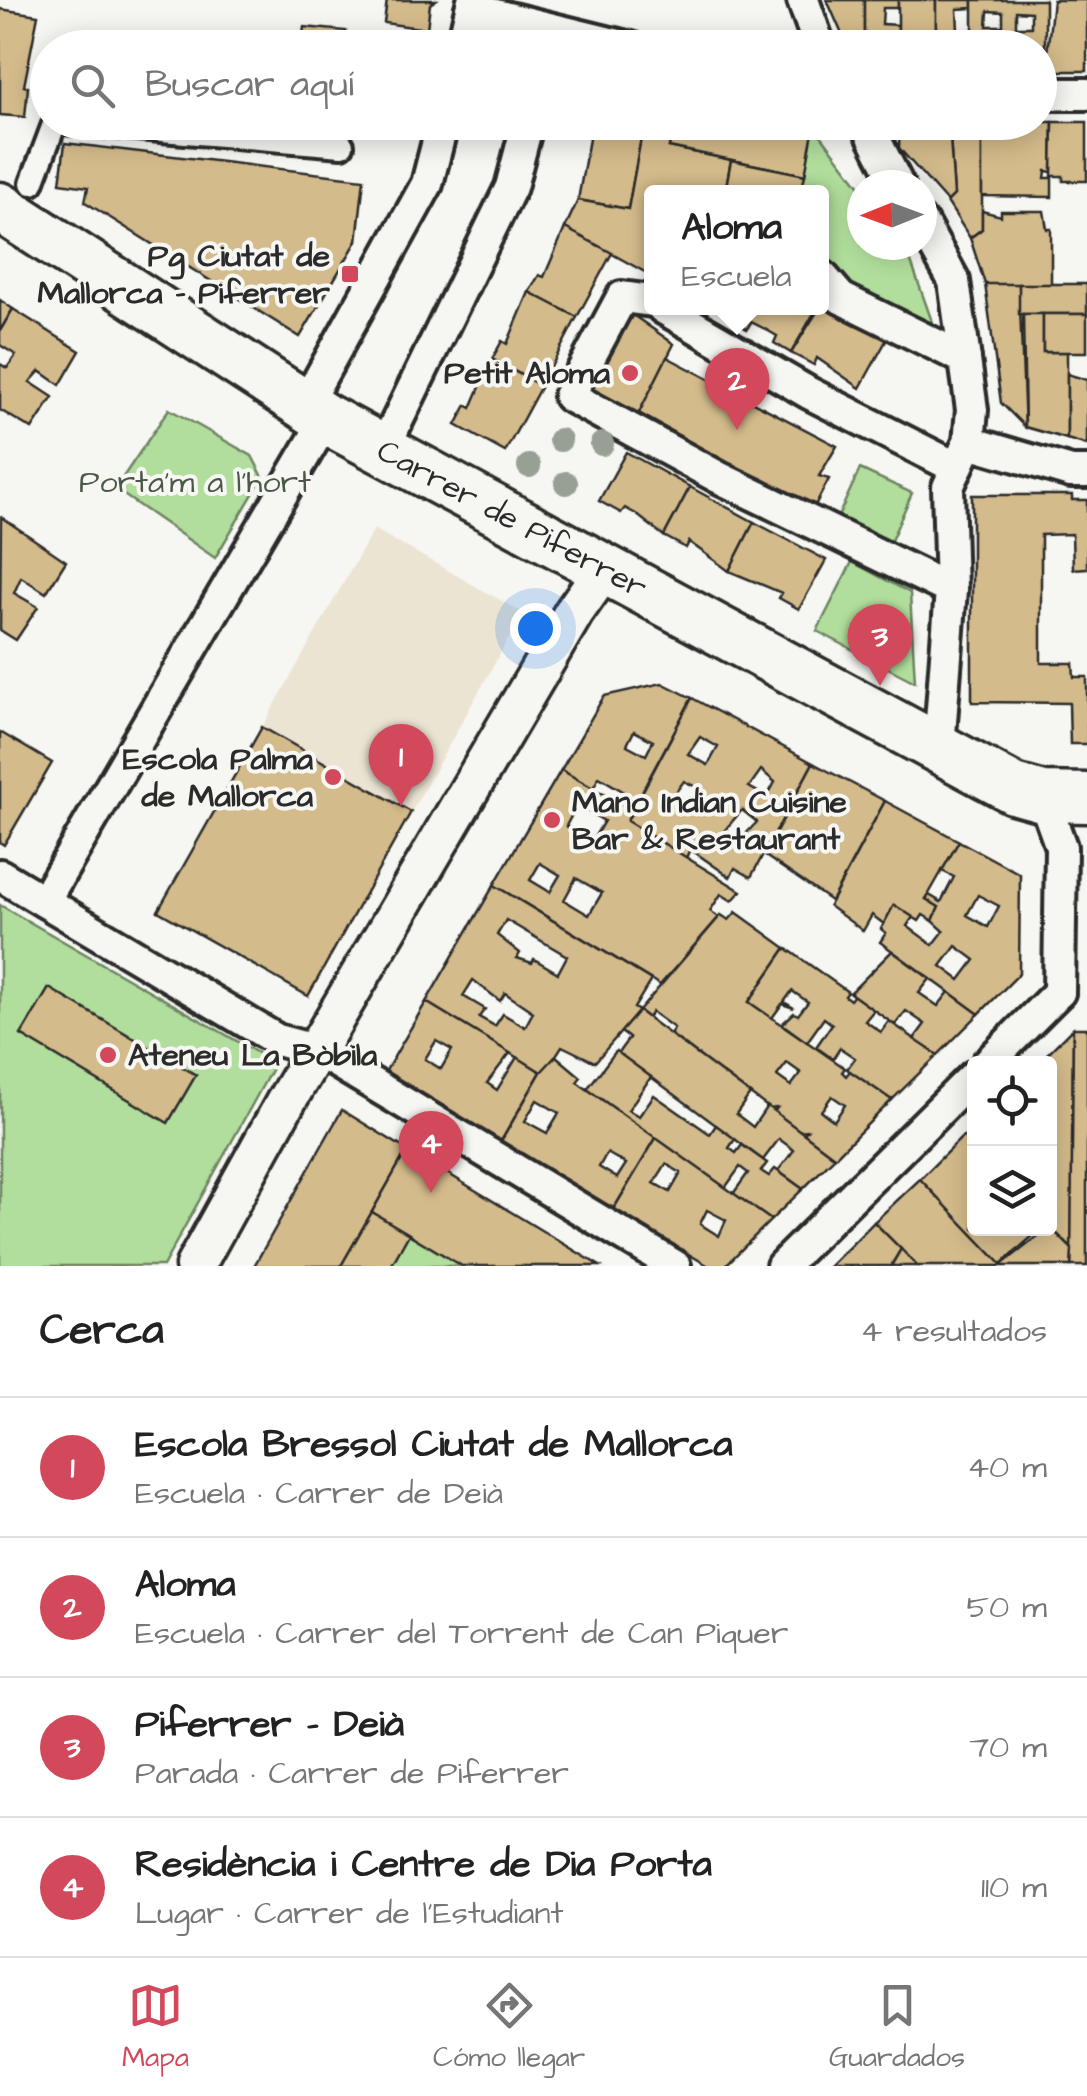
<!DOCTYPE html>
<html lang="es">
<head>
<meta charset="utf-8">
<style>
  body { margin:0; font-family:"Architects Daughter",sans-serif; background:#f2f2f2; color:#222 }
  .controls { position:absolute; right:30px; bottom:30px; display:grid; overflow:hidden; border-radius:10px; box-shadow:0 5px 25px #0003 }
  .controls button { width:90px; height:90px; display:grid; place-items:center; padding:0; border:0; border-bottom:2px solid #e0e0e0; background:#fff; color:#222; font:50px sans-serif }
  .compass { position:absolute; left:847px; top:170px; width:90px; height:90px; border-radius:50%; background:#fff; box-shadow:0 5px 25px #0003; rotate:269deg }
  .you { position:absolute; left:535px; top:628px; width:35px; height:35px; margin:-25px; border:8px solid #fff; border-radius:50%; background:#1a73e8; box-shadow:0 0 0 15px #1a73e833 }
  .badge { display:grid; place-items:center; width:65px; height:65px; border-radius:50%; background:#d1495b; color:#fff; font-size:32px; font-weight:700 }
  .pin { position:absolute; translate:-50% -82px; filter:drop-shadow(0 2px 5px #0008) }
  .pin::after { content:''; position:absolute; top:52px; width:35px; height:30px; background:inherit; clip-path:polygon(0 0,100% 0,50% 100%) }
  .popup { position:absolute; left:644px; top:185px; width:185px; height:130px; box-sizing:border-box; display:grid; place-content:center; border-radius:10px; background:#fff; filter:drop-shadow(0 2px 8px #0005); font-size:32px; white-space:nowrap; color:#767676 }
  .popup b { font-size:38px; color:#222 }
  .popup::after { content:''; position:absolute; left:50%; top:100%; margin-left:-20px; border:20px solid transparent; border-top-color:#fff }
  .list { margin:0; padding:0; list-style:none }
  h2 { display:flex; justify-content:space-between; align-items:center; height:130px; margin:0; padding:0 40px; font-size:42px }
  h2 small { font-size:32px; font-weight:400; color:#767676 }
  .list li { display:grid; grid-template-columns:65px 1fr auto; gap:30px; align-items:center; box-sizing:border-box; height:140px; padding:0 40px; border-top:2px solid #e0e0e0 }
  .list b { display:block; font-size:38px; white-space:nowrap }
  .list p { margin:0; font-size:32px; white-space:nowrap; color:#767676 }
  .list em { font-size:32px; font-style:normal; color:#767676 }
  .icon { flex:none; width:55px; height:55px; fill:none; stroke:currentColor; stroke-width:2; stroke-linecap:round; stroke-linejoin:round }
  .map { position:relative; flex:none; width:1087px; height:1266px; overflow:hidden }
  .search { position:absolute; background:#fff; box-shadow:0 5px 25px #0003; left:30px; right:30px; top:30px; height:110px; display:flex; align-items:center; gap:25px; box-sizing:border-box; padding:0 35px; border-radius:55px; color:#767676; font-size:38px }
  .sheet { height:690px; background:#fff }
  nav { display:flex; justify-content:space-around; align-items:center; box-sizing:border-box; height:140px; border-top:2px solid #e0e0e0; background:#fff; font-size:28px; color:#767676 }
  nav a { display:grid; justify-items:center; gap:5px }
  nav .on { color:#d1495b }
  .map>svg:first-child { display:block }
</style>
</head>
<body>
<div class="map">
<svg width="1087" height="1266" viewBox="0 0 1087 1266">
  <rect width="100%" height="100%" fill="#f6f6f2"/>
  <filter id="ink" filterUnits="userSpaceOnUse"><feTurbulence type="fractalNoise" baseFrequency=".01" numOctaves="2"/><feDisplacementMap in="SourceGraphic" scale="20" xChannelSelector="R" yChannelSelector="G"/><feConvolveMatrix kernelMatrix="1 2 1 2 8 2 1 2 1" color-interpolation-filters="sRGB"/></filter>
  <g filter="url(#ink)">
    <polygon fill="#ece4d3" points="374,529 523,613 308,996 158,912"/>
    <g fill="#b1de9c" stroke="#6e8464" stroke-width="2.5">
      <polygon points="814,126 862,189 862,245 905,245 935,330 844,282 822,256 822,192 801,192"/>
      <polygon points="169,409 252,456 263,477 215,558 115,489"/>
      <polygon points="860,469 912,493 889,545 836,521"/>
      <polygon points="852,562 910,593 915,682 817,631"/>
      <polygon points="0,905 275,1063 163,1266 0,1266"/>
      <polygon points="409,1234 462,1266 391,1266"/>
    </g>
    <g fill="#d4bb8b" stroke="#2b2b2b" stroke-width="2.5" fill-rule="evenodd">
      <polygon points="387,0 436,0 430,4 427,29 384,23"/>
      <polygon points="827,0 864,0 864,48 848,48"/>
      <polygon points="864,0 898,0 898,8 883,8 882,24 898,25 898,48 864,48"/>
      <rect x="898" y="0" width="38" height="48"/>
      <polygon points="936,0 973,0 973,8 957,9 958,31 973,31 973,48 936,48"/>
      <path d="M973,0H1045V71H1040V48H973ZM988,11L1003,12V26H987ZM1016,11L1031,12V27H1016Z"/>
      <polygon points="1053,0 1087,0 1087,71 1045,71"/>
      <polygon points="0,9 38,15 24,86 28,87 25,117 0,115"/>
      <polygon points="304,27 346,31 344,48 301,48"/>
      <polygon points="292,122 335,122 334,135 292,129"/>
      <polygon points="592,122 644,122 628,209 578,200"/>
      <polygon points="644,122 674,122 669,147 731,160 725,192 652,192 652,276 565,228 578,200 628,209"/>
      <polygon points="674,122 814,126 805,175 669,147"/>
      <polygon points="982,122 982,229 970,238 947,202 954,195 949,123"/>
      <polygon points="982,122 1053,122 1052,172 1046,171 1045,178 1052,178 1052,197 982,196"/>
      <polygon points="1053,122 1087,122 1087,181 1063,181 1063,176 1052,176"/>
      <polygon points="900,123 949,123 954,195 947,202 899,148"/>
      <polygon points="65,143 364,179 357,241 300,337 85,202 88,187 60,183"/>
      <polygon points="731,160 805,175 801,192 725,192"/>
      <polygon points="982,211 1001,216 1001,211 1044,211 1047,229 1051,229 1051,285 985,284 970,238 982,229"/>
      <polygon points="565,228 612,253 577,317 529,292 539,275 544,277"/>
      <polygon points="985,284 1019,284 1025,427 1001,403"/>
      <rect x="1019" y="284" width="68" height="30"/>
      <polygon points="529,292 577,317 541,386 492,359 502,341 507,344"/>
      <polygon points="0,300 13,309 0,331"/>
      <polygon points="822,304 887,339 860,388 817,358 814,365 791,353"/>
      <polygon points="732,308 817,308 791,353 774,343 777,336 765,329 751,322 747,329 727,317"/>
      <polygon points="13,309 80,351 60,385 40,371 30,382 53,397 32,429 0,410 0,364 7,368 16,355 0,345 0,331"/>
      <polygon points="630,313 674,344 639,413 592,389"/>
      <polygon points="1023,314 1043,314 1043,352 1067,352 1067,439 1025,427"/>
      <rect x="1043" y="314" width="44" height="38"/>
      <polygon points="667,357 837,446 819,476 829,479 812,511 639,413"/>
      <polygon points="492,359 541,386 505,452 456,425 467,405 471,408"/>
      <polygon points="1067,374 1087,380 1087,445 1067,439"/>
      <polygon points="626,452 690,487 664,536 636,514 625,508 621,513 599,501"/>
      <polygon points="690,487 754,522 729,571 689,542 686,548 664,536"/>
      <polygon points="972,495 1072,495 1072,500 1087,500 1087,568 1073,569 1072,534 1041,535 1041,663 1073,663 1074,677 1087,677 1087,744 1070,744 1069,703 972,702"/>
      <polygon points="1,517 66,561 46,593 21,577 14,593 38,607 16,640 0,630"/>
      <polygon points="754,522 826,560 799,609 779,598 782,593 729,571"/>
      <path d="M662,683L692,698L632,810L620,803L626,793L599,777L593,788L561,770L604,696ZM634,731L653,741L646,755L627,745Z"/>
      <path d="M692,698L813,763L751,877L735,868L730,877L690,849L686,858L627,821ZM700,737L718,747L708,765L688,754ZM761,770L775,782L767,797L749,787ZM684,781L698,788L688,806L672,797ZM742,810L757,822L741,839L725,830Z"/>
      <polygon points="262,727 411,812 308,996 158,911"/>
      <polygon points="0,732 52,763 4,845 0,842"/>
      <polygon points="813,763 885,801 831,901 764,855"/>
      <path d="M561,770L632,810L627,821L741,891L732,901L721,894L710,911L719,917L660,985L494,885ZM577,805L604,821L592,841L566,826ZM540,863L560,875L550,892L530,880ZM576,878L602,893L589,915L564,900Z"/>
      <polygon points="885,801 959,841 926,899 939,907 933,921 923,915 919,921 894,905 884,924 872,915 863,931 829,906"/>
      <path d="M959,841L1020,874L1019,974L979,1014L880,942L886,933L881,929L894,905L913,917L907,926L933,945L944,931L933,921L939,907L926,899L929,895L941,902L954,877L942,871ZM978,895L999,906L988,927L967,915ZM956,946L975,960L960,980L941,966Z"/>
      <path d="M494,885L651,980L634,1008L639,1011L595,1062L562,1046L544,1074L426,1002ZM506,920L567,956L558,973L534,959L532,963L517,958L520,953L497,935ZM473,980L500,1001L505,993L533,1012L525,1027L503,1014L495,1026L479,1017L485,1009L463,996Z"/>
      <path d="M736,912L786,948L749,1002L845,1068L842,1072L846,1076L850,1071L892,1100L835,1157L804,1134L807,1130L800,1131L774,1112L777,1108L770,1109L670,1034L674,1028L652,1012L648,1018L639,1011L721,915L729,920ZM787,1063L801,1073L791,1086L777,1076ZM832,1096L845,1105L834,1121L821,1111Z"/>
      <polygon points="786,948 848,992 845,996 850,1000 854,995 874,1010 865,1021 881,1032 889,1021 938,1055 892,1100 847,1069 855,1058 840,1048 833,1059 816,1047 832,1024 824,1018 807,1042 782,1024 794,1013 798,1015 808,1002 792,991 784,1002 794,1008 782,1004 772,1018 749,1002"/>
      <polygon points="892,951 930,979 919,993 938,1006 949,992 979,1014 938,1055 914,1039 925,1024 906,1011 895,1025 850,993"/>
      <polygon points="49,988 196,1075 168,1123 21,1035"/>
      <path d="M426,1002L510,1053L487,1083L497,1090L517,1057L541,1072L500,1143L384,1074ZM436,1041L452,1050L441,1069L425,1059Z"/>
      <polygon points="639,1011 750,1094 736,1114 753,1127 767,1106 835,1157 803,1189 778,1171 794,1150 779,1139 763,1160 651,1077 618,1053 629,1038 621,1032"/>
      <polygon points="1073,1028 1072,1249 1050,1227 1050,1064 1037,1064"/>
      <polygon points="1073,1028 1087,1028 1087,1266 1071,1266"/>
      <polygon points="616,1051 651,1077 628,1110 639,1116 654,1095 710,1134 716,1125 735,1139 729,1148 736,1153 742,1145 767,1163 761,1171 769,1176 775,1169 803,1189 771,1220 733,1194 748,1173 740,1167 725,1188 587,1089"/>
      <path d="M556,1056L581,1077L577,1082L656,1138L613,1210L500,1143L541,1072ZM537,1100L559,1113L547,1133L525,1121ZM607,1153L626,1164L617,1178L599,1167Z"/>
      <polygon points="342,1110 407,1150 341,1266 254,1266"/>
      <polygon points="963,1136 974,1148 974,1228 1042,1228 1001,1264 920,1179"/>
      <path d="M656,1138L771,1220L725,1266H709L613,1210ZM666,1164L681,1173L670,1192L654,1183ZM707,1210L726,1220L719,1236L700,1224Z"/>
      <polygon points="407,1150 447,1173 600,1266 462,1266 372,1212"/>
      <polygon points="920,1179 1001,1264 1000,1266 917,1266 874,1222"/>
      <polygon points="372,1212 409,1234 391,1266 341,1266"/>
      <polygon points="874,1222 901,1249 891,1266 830,1266"/>
      <polygon points="1050,1227 1072,1249 1071,1266 1000,1266"/>
      <polygon points="901,1249 917,1266 891,1266"/>
    </g>
    <g fill="none" stroke-linecap="round" stroke-linejoin="round">
      <defs>
        <g id="pedestrian">
          <polyline points="64,122 342,145"/>
          <polyline points="32,183 55,122"/>
        </g>
        <g id="minor">
          <polyline points="803,0 820,48"/>
          <polyline points="471,9 631,48"/>
          <polyline points="462,48 473,0"/>
          <polyline points="1040,94 1087,94"/>
          <polyline points="866,122 898,185"/>
          <polyline points="922,223 954,281 972,410 969,442 948,487 951,590 939,748"/>
          <polyline points="822,276 841,298 965,359"/>
          <polyline points="652,301 622,297 569,396 718,477 951,590"/>
          <polyline points="663,308 809,393 955,467"/>
          <polyline points="305,405 427,184 443,122"/>
          <polyline points="969,442 1071,472 1087,472"/>
          <polyline points="383,450 511,187 528,122"/>
          <polyline points="1043,797 1061,847 1059,992"/>
          <polyline points="0,875 277,1040 318,1051 675,1266"/>
          <polyline points="44,901 326,419"/>
          <polyline points="987,1064 1059,992"/>
          <polyline points="782,1266 974,1076"/>
        </g>
        <polyline id="tertiary" points="195,1266 285,1103 574,612 603,571"/>
        <g id="primary">
          <path id="s1" d="M0,207L326,419L1014,789L1043,797L1087,798"/>
        </g>
      </defs>
      <use href="#pedestrian" stroke="#2b2b2b" stroke-width="30"/>
      <use href="#minor" stroke="#2b2b2b" stroke-width="38"/>
      <use href="#tertiary" stroke="#2b2b2b" stroke-width="45"/>
      <use href="#primary" stroke="#2b2b2b" stroke-width="55"/>
      <use href="#pedestrian" stroke="#f6f6f2" stroke-width="22"/>
      <use href="#minor" stroke="#f6f6f2" stroke-width="30"/>
      <use href="#tertiary" stroke="#f6f6f2" stroke-width="38"/>
      <use href="#primary" stroke="#f6f6f2" stroke-width="48"/>
    </g>
    <g fill="#989f94">
      <circle cx="560" cy="440" r="12"/>
      <circle cx="602" cy="444" r="12"/>
      <circle cx="529" cy="466" r="12"/>
      <circle cx="566" cy="483" r="12"/>
    </g>
  </g>
  <g fill="#d1495b" stroke="#f6f6f2" stroke-width="4">
    <rect x="340" y="264" width="20" height="20" rx="5"/>
    <circle cx="630" cy="373" r="10"/>
    <circle cx="333" cy="777" r="10"/>
    <circle cx="552" cy="820" r="10"/>
    <circle cx="108" cy="1055" r="10"/>
  </g>
  <g text-anchor="middle" dominant-baseline="central" stroke-width="8" stroke-linejoin="round" paint-order="stroke">
    <g font-size="32" font-weight="bold" fill="#2b2b2b" stroke="#f6f6f2" text-anchor="end">
      <text x="330" y="256">Pg Ciutat de<tspan x="330" dy="37">Mallorca - Piferrer</tspan></text>
      <text x="610" y="373">Petit Aloma</text>
      <text x="313" y="759">Escola Palma<tspan x="313" dy="37">de Mallorca</tspan></text>
      <text x="572" y="802" text-anchor="start">Mano Indian Cuisine<tspan x="572" dy="37">Bar &amp; Restaurant</tspan></text>
      <text x="128" y="1055" text-anchor="start">Ateneu La Bòbila</text>
    </g>
    <g font-size="32" fill="#4c5847" stroke="#f6f6f2">
      <text x="195" y="482">Porta'm a l'hort</text>
    </g>
    <g font-size="32" fill="#2b2b2b" stroke="#f6f6f2">
      <text stroke="none"><textPath href="#s1" startOffset="600">Carrer de Piferrer</textPath></text>
    </g>
  </g>
</svg>
<div class="controls">
<button><svg class="icon" aria-label="locate" viewBox="0 0 24 24"><circle cx="12" cy="12" r="6"/><path d="M12 2v4M12 18v4M2 12h4M18 12h4"/></svg></button>
<button><svg class="icon" aria-label="layers" viewBox="0 0 24 24"><path d="M12 4l9 5-9 5-9-5zM3 14l9 5 9-5"/></svg></button>
</div>
<svg class="compass" viewBox="-18 -18 36 36"><path d="M0-13l5 13h-10z" fill="#e53935"/><path d="M0 13l5-13h-10z" fill="#767676"/></svg>
<div class="you"></div>
<div class="pin badge" style="left:401px;top:806px">1</div>
<div class="pin badge" style="left:737px;top:430px">2</div>
<div class="popup"><b>Aloma</b>Escuela</div>
<div class="pin badge" style="left:880px;top:686px">3</div>
<div class="pin badge" style="left:431px;top:1193px">4</div>
<div class="search"><svg class="icon" aria-label="search" viewBox="0 0 24 24"><circle cx="10" cy="10" r="6"/><path d="M15 15l6 6"/></svg>Buscar aquí</div>
</div>
<section class="sheet">
<h2>Cerca<small>4 resultados</small></h2>
<ul class="list">
<li><span class="badge">1</span><div><b>Escola Bressol Ciutat de Mallorca</b><p>Escuela · Carrer de Deià</p></div><em>40 m</em></li>
<li><span class="badge">2</span><div><b>Aloma</b><p>Escuela · Carrer del Torrent de Can Piquer</p></div><em>50 m</em></li>
<li><span class="badge">3</span><div><b>Piferrer - Deià</b><p>Parada · Carrer de Piferrer</p></div><em>70 m</em></li>
<li><span class="badge">4</span><div><b>Residència i Centre de Dia Porta</b><p>Lugar · Carrer de l'Estudiant</p></div><em>110 m</em></li>
</ul>
</section>
<nav>
<a class="on"><svg class="icon" aria-label="map" viewBox="0 0 24 24"><path d="M3 6l6-2 6 2 6-2v14l-6 2-6-2-6 2zM9 4v14M15 6v14"/></svg>Mapa</a>
<a><svg class="icon" aria-label="directions" viewBox="0 0 24 24"><path d="M12 3l9 9-9 9-9-9zM9 14v-3h6M13 9l2 2-2 2"/></svg>Cómo llegar</a>
<a><svg class="icon" aria-label="saved" viewBox="0 0 24 24"><path d="M7 4h10v16l-5-4-5 4z"/></svg>Guardados</a>
</nav>
</body>
</html>
